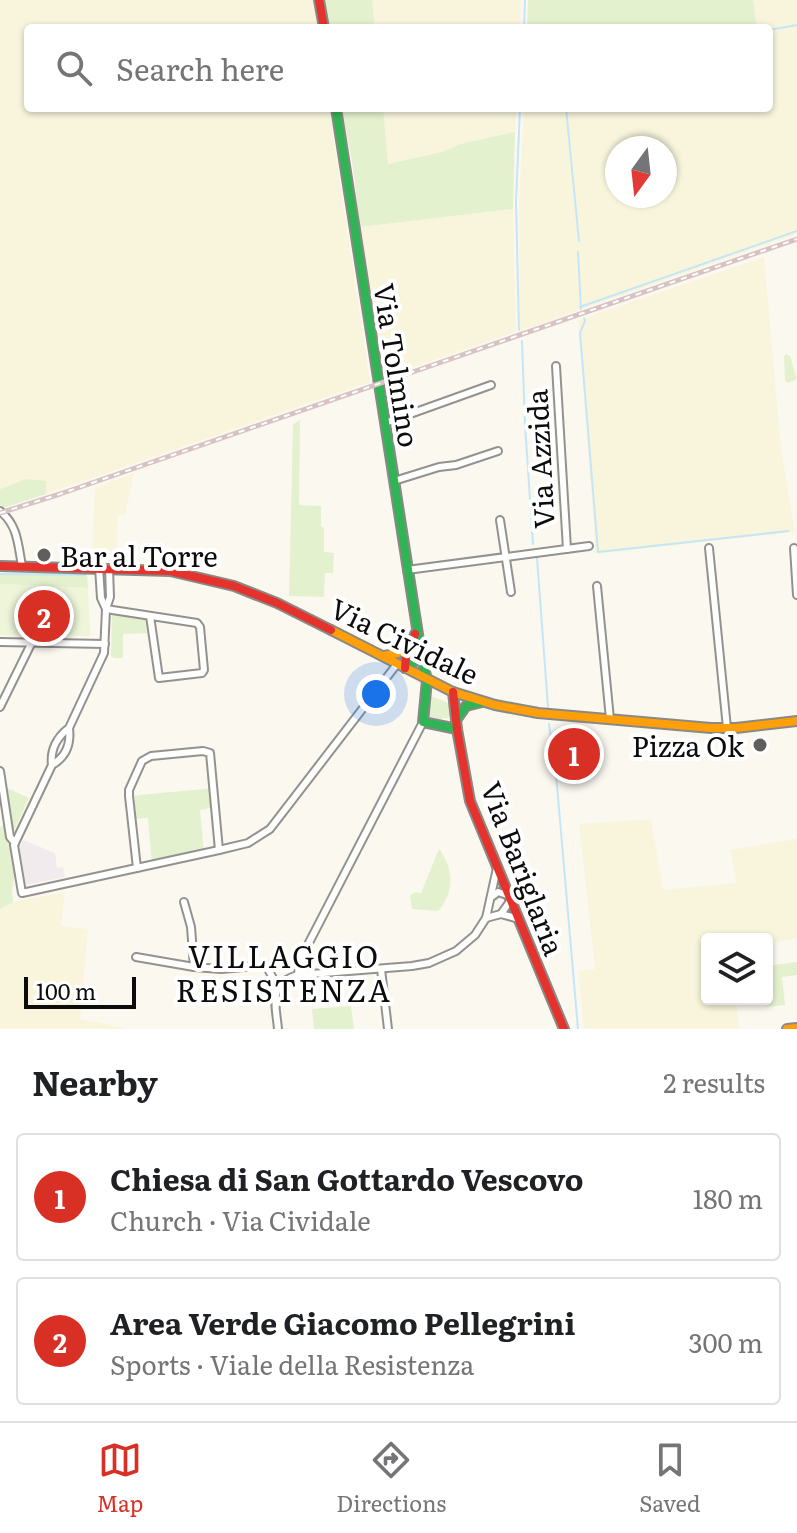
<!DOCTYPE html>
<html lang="en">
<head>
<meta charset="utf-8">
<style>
  body { margin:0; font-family:Literata,serif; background:#f6f6f6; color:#202124 }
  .controls { position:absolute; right:24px; bottom:24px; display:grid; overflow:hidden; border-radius:8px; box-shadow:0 2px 6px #0004 }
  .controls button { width:72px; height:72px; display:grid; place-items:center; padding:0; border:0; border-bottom:2px solid #e0e0e0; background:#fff; color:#202124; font:40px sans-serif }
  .compass { position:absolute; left:605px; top:136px; width:72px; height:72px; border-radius:50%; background:#fff; box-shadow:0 2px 6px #0004; rotate:195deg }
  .scale { position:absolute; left:24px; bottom:20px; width:112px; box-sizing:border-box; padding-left:8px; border:4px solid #0c0c0c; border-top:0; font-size:22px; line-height:28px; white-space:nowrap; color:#0c0c0c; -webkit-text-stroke:6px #fff; paint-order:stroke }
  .you { position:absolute; left:376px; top:694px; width:28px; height:28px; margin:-20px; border:6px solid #fff; border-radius:50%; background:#1a73e8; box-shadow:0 0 0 12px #1a73e833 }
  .badge { display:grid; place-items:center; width:52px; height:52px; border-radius:50%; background:#d93025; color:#fff; font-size:26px; font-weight:700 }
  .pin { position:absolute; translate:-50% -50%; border:4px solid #fff; box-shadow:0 2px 8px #0006 }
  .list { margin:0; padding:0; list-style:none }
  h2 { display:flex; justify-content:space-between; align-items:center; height:104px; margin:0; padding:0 32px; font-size:34px }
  h2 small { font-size:26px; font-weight:400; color:#757577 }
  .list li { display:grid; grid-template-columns:52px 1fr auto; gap:24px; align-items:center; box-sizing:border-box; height:128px; margin:0 16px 16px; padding:0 16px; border:2px solid #e0e0e0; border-radius:8px }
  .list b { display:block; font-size:30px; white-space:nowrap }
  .list p { margin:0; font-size:26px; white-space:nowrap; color:#757577 }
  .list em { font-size:26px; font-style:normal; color:#757577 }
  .icon { flex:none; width:44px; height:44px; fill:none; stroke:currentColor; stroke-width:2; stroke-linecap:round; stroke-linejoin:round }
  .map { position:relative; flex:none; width:797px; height:1029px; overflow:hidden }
  .search { position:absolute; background:#fff; box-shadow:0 2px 6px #0004; left:24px; right:24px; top:24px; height:88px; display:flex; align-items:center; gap:20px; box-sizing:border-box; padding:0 28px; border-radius:8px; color:#757577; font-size:30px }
  .sheet { height:392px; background:#fff }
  nav { display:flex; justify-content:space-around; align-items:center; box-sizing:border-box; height:112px; border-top:2px solid #e0e0e0; background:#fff; font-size:22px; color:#757577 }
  nav a { display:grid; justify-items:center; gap:4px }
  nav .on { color:#d93025 }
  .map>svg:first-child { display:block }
</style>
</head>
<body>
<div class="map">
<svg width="797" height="1029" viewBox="0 0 797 1029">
  <rect width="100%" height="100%" fill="#fbf8f0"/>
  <polygon fill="#f2ebee" points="23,840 55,853 57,868 63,867 65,877 26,885 19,849"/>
  <g fill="#f8f5dc" fill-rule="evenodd">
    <polygon points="0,0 313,0 317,28 28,28 28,108 329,108 370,382 46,494 46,481 26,479 0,489"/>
    <polygon points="372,0 521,0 520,28 375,28"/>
    <path d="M753,0H797V234L520,331L519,203L524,108H769V28H757ZM617,148H665V196H617Z"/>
    <polygon points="383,108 516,108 515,132 460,144 442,152 388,164"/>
    <polygon points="513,209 516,332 381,378 360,227"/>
    <polygon points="764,257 781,448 795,532 596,554 578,320"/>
    <polygon points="134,473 125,515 118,515 116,559 92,558 95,488"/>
    <polygon points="651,819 663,890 737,883 730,850 797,839 797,939 767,943 767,939 707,939 707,999 736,999 739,1029 584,1029 578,971 595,969 579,824"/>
    <polygon points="65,892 61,926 88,929 80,1019 129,1029 0,1029 0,909 13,902"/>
  </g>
  <g fill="#e4f1cf">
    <polygon points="324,0 372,0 375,28 328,28"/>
    <polygon points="528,0 753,0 757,28 527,28"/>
    <polygon points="342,108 383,108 388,164 442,152 460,144 515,132 513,209 360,227 353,168"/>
    <polygon points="786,354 790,356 797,379 788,383 785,381 784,356"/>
    <polygon points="300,420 299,505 321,506 321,526 324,528 324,552 334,553 333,573 325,573 324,597 289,596 293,424"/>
    <polygon points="26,479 46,481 46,494 3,508 0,505 0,489"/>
    <polygon points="0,573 87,574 88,588 0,584"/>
    <polygon points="112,613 145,618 147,633 123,634 123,658 114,658 111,656"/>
    <polygon points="431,696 451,704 451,714 448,718 439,719 428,716"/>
    <polygon points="5,787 29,798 12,835"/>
    <polygon points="214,788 216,807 200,810 204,853 152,865 148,818 131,819 129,796"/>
    <polygon points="5,825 15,874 12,891 13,902 0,909 0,827"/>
    <path d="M439,849C454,869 455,892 438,911L412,909L410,895L416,892L421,893Z"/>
    <polygon points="797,962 797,975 782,977 785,1005 766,1007 767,966"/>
    <polygon points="351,1006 354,1029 314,1029 312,1009"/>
  </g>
  <polygon fill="#eef5d9" points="0,584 88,588 90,636 0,635"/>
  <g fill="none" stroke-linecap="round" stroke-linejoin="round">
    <g stroke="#c5e6f6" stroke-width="2">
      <polyline points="524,28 525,0"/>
      <polyline points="769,30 797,25"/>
      <polyline points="566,108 579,241"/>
      <polyline points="578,252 581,309"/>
      <polyline points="580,307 797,231"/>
      <polyline points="584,318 585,321 580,333 598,552 788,531"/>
      <polyline points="519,330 516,202 520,108"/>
      <polyline points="522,341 525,425 533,544"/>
      <polyline points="537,558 548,707"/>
      <polyline points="0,574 85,575"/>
      <polyline points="549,724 556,774 578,1029"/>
    </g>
    <defs>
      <g id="street">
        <polyline points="556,366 567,549"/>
        <polyline points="385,423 491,385"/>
        <polyline points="394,481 439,467 456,465 498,451"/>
        <path d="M0,511C18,525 18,545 22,566"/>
        <polyline points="500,520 511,592"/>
        <polyline points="709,548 727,728"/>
        <polyline points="794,548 797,595"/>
        <polyline points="99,567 101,598 106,609"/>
        <path d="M109,568L110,597L106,609L104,653L69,728C57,737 50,750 52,765L14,845L22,893L219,850L248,843L270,829L397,664"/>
        <polyline points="407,570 589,546"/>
        <polyline points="597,586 610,719"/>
        <polyline points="106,609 197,623 200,627 204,670 202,673 159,678 150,616"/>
        <polyline points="0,642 105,644"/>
        <polyline points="0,707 32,642"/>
        <path d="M52,765C66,757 71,744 69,728"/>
        <polyline points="0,771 10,837 15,843"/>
        <polyline points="137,868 129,796 129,790 142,761 151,756 203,751 210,753 219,850"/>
        <polyline points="493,896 498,892 507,895 511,900 501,914"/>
        <polyline points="184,902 191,927 194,967"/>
        <polyline points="486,918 501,914 519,919"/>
        <polyline points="136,957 194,967 221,969 299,962"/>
        <polyline points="266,965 278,988"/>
        <polyline points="381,969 388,1029"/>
        <polyline points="298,975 299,962 423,722"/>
        <path d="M278,1029C276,1005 267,984 298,975L412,966L429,963L456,951L475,935L486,918L497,868"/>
      </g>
      <g id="fast">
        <polyline points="336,108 420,647 415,661 405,668"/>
        <polyline points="420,650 427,680 423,722 457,729"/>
        <polyline points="456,720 466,706 482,702"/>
      </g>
      <g id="slow">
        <polyline points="331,630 453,692 495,705 538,713 711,728 736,728 797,721"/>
        <polyline points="384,656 398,653 410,644"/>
        <polyline points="787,1029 797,1028"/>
      </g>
      <g id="jam">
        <polyline points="319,0 324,28"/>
        <polyline points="0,566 170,571 234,586 277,603 331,630"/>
        <polyline points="405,668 406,658 415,634"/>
        <polyline points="453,692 457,729 470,801 564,1029"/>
      </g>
    </defs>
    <use href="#street" stroke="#94928f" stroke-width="10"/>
    <use href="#fast" stroke="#8a8985" stroke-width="12"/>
    <use href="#slow" stroke="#8a8985" stroke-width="12"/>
    <use href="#jam" stroke="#8a8985" stroke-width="12"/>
    <use href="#street" stroke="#fefefd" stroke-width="6"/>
    <use href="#fast" stroke="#30b455" stroke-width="8"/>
    <use href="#slow" stroke="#ff9f0a" stroke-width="8"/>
    <use href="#jam" stroke="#e5322d" stroke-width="8"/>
    <defs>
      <polyline id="rail" points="0,513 60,494 797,239"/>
    </defs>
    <use href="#rail" stroke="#d8c3c4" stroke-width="5"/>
    <use href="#rail" stroke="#fff" stroke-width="2" stroke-dasharray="6" stroke-linecap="butt"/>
  </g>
  <g fill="#605f5c" stroke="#fff" stroke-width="3">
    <circle cx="44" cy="555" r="8"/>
    <circle cx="760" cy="745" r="8"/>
  </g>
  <g text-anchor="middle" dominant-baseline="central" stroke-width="8" stroke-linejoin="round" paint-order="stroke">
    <g font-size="28" fill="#0c0c0c" stroke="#fff">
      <text transform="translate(398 365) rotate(81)">Via Tolmino</text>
      <text transform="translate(539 459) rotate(-93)">Via Azzida</text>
      <text transform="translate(405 640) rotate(26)">Via Cividale</text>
      <text transform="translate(524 868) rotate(69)">Via Bariglaria</text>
    </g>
    <g font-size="28" fill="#0c0c0c" stroke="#fff" text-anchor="start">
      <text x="60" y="555">Bar al Torre</text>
      <text x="744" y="745" text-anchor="end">Pizza Ok</text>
    </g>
    <g font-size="30" letter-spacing="2" fill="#0c0c0c" stroke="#fff">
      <text x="284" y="955">VILLAGGIO<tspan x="284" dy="34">RESISTENZA</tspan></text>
    </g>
  </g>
</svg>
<div class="controls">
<button><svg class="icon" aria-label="layers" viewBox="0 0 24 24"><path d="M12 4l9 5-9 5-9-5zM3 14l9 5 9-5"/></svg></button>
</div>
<svg class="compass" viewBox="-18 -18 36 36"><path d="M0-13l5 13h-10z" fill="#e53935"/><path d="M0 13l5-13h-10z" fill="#757577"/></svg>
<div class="scale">100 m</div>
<div class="you"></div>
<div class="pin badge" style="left:574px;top:754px">1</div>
<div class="pin badge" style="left:44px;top:616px">2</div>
<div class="search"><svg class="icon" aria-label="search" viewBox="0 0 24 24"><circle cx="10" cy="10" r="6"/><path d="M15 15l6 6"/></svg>Search here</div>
</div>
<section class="sheet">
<h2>Nearby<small>2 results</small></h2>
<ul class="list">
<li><span class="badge">1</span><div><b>Chiesa di San Gottardo Vescovo</b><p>Church · Via Cividale</p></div><em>180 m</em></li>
<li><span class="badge">2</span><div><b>Area Verde Giacomo Pellegrini</b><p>Sports · Viale della Resistenza</p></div><em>300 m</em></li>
</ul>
</section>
<nav>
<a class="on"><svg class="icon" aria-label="map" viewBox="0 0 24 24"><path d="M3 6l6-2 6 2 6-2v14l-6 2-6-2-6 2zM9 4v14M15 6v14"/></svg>Map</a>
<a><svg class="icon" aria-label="directions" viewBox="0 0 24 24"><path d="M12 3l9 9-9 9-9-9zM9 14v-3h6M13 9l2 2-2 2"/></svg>Directions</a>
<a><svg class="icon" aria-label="saved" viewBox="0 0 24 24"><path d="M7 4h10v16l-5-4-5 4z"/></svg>Saved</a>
</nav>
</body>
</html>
